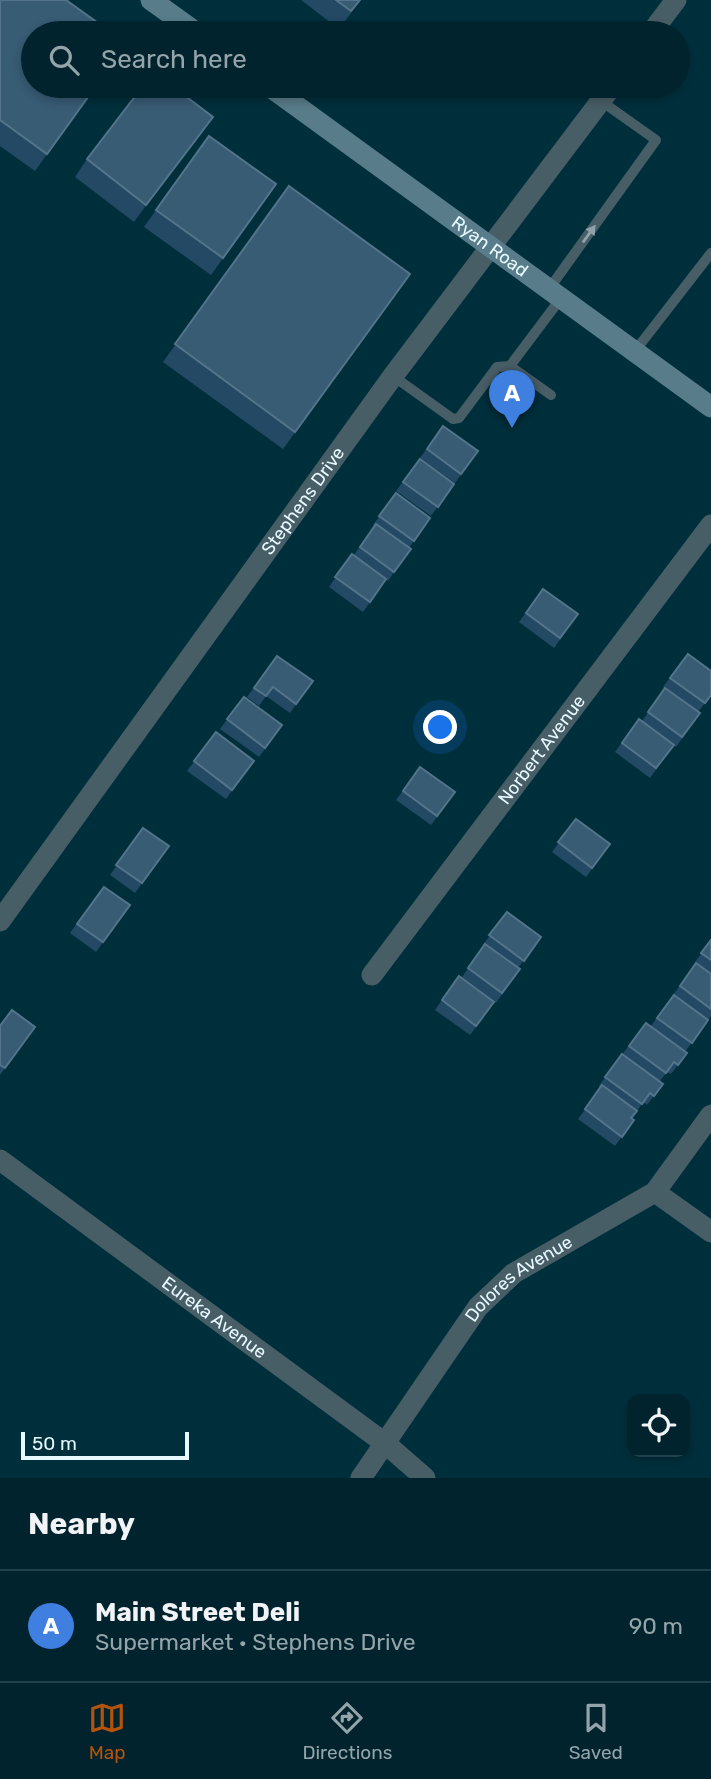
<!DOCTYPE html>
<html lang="en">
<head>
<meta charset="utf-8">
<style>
  body { margin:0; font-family:Rubik,sans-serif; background:#0e2f39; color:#f1f3f6 }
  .controls { position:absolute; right:21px; bottom:21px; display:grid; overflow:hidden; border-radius:14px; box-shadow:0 4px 10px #0003 }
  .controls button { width:63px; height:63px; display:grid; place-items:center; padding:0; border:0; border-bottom:2px solid #224049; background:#00232d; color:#f1f3f6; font:35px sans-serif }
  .scale { position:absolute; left:21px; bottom:18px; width:168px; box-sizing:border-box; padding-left:7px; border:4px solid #e7f8ff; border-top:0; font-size:19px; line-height:24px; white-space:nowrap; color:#e7f8ff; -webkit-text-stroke:5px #002f3c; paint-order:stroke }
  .you { position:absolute; left:441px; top:728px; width:24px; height:24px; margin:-18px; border:5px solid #fff; border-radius:50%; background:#1a73e8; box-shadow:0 0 0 10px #1a73e833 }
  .badge { display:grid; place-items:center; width:46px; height:46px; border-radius:50%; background:#b45309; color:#fff; font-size:23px; font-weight:700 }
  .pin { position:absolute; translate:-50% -58px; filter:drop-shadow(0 2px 4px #0008) }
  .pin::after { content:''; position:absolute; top:37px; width:24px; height:21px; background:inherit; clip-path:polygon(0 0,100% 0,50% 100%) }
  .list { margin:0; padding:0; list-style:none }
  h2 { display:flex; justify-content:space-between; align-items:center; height:91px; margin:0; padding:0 28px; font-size:30px }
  h2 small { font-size:23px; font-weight:400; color:#95a4aa }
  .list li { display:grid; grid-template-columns:46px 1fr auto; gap:21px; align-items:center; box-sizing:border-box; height:112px; padding:0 28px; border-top:2px solid #224049 }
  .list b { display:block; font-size:26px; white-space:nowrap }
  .list p { margin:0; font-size:23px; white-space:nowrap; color:#95a4aa }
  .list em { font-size:23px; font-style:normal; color:#95a4aa }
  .icon { flex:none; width:38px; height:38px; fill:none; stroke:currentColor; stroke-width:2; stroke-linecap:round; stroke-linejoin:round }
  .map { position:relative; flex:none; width:711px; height:1478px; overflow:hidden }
  .search { position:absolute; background:#00232d; box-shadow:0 4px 10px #0003; left:21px; right:21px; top:21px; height:77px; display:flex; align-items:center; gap:18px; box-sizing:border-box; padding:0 24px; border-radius:38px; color:#95a4aa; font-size:26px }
  .sheet { height:203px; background:#00232d }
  nav { display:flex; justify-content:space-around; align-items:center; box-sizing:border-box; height:98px; border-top:2px solid #224049; background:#00232d; font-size:19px; color:#95a4aa }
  nav a { display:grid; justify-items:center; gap:4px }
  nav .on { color:#b45309 }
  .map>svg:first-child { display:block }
</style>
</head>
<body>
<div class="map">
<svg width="711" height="1478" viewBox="0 0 711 1478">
  <rect width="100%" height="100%" fill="#002f3c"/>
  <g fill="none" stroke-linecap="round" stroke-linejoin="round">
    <g stroke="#485e67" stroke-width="10">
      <polyline points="549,289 656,140 601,101"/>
      <polyline points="635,351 711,253"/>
      <polyline points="510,366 561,298"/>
      <polyline points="393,376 453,419 459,418 497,367 510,366 551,395"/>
    </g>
    <g stroke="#485e67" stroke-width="21">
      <path id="s1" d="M372,975L711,525"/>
      <path id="s2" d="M0,1160L386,1444L425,1478"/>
      <polyline points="655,1192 711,1232"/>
      <path id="s3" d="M361,1478L478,1307L514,1273L655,1192L711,1115"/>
    </g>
    <g stroke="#485e67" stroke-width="21">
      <polyline points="651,33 676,0"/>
      <path id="s4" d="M0,921L393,376L612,86"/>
    </g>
    <g stroke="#587c89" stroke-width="21">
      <polyline points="151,0 197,33"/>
      <path id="s5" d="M269,86L711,407"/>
    </g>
  </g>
  <g fill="#234964">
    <polygon points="0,0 96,86 35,171 0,146"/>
    <polygon points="301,0 361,0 339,29"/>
    <polygon points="213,117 134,222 75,177 87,159"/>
    <polygon points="209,136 276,184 211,275 144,227"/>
    <polygon points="289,186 410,274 283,449 163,362"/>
    <polygon points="443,426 478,451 455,483 420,458"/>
    <polygon points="420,459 454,484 431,516 396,491"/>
    <polygon points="396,493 430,518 409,548 404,558 388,581 386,580 363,612 329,587 352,554 354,555 374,526 373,525"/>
    <polygon points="543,589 578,614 554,648 519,622"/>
    <polygon points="688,654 711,695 698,712 700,713 676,747 674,745 650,778 615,752 639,719 642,721 665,689 663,687"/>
    <polygon points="277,656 313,681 290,713 266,696 259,706 247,697"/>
    <polygon points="244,697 282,725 259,757 220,729"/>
    <polygon points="216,732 254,761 226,799 187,771"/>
    <polygon points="420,767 455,792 431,825 396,800"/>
    <polygon points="576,819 610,844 586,877 552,852"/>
    <polygon points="143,828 169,846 135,893 110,875"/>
    <polygon points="104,887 130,905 96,952 70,933"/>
    <polygon points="507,912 541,937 518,968 520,969 496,1003 462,977 484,946 483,945"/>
    <polygon points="711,940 711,1016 685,1052 687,1053 671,1074 667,1072 660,1081 663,1084 647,1105 643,1102 632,1119 634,1120 615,1146 578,1119 601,1088 599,1086 605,1077 646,1023 651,1026 696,963 695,962"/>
    <polygon points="459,976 494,1002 470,1035 435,1010"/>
    <polygon points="0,1026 35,1027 0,1075"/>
  </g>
  <polygon fill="#0c374d" points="213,117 201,134 134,222 146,205"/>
  <g fill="#385c74" stroke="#53748a" stroke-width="2">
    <polygon points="0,0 66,0 112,33 33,33 33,86 96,86 47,154 0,120"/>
    <polygon points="336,0 360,0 351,11"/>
    <polygon points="143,86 172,86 213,117 146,205 87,159"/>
    <polygon points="209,136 276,184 223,258 156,210"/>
    <polygon points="289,186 410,274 295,432 175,344"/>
    <polygon points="443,426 478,451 461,474 427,449"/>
    <polygon points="420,459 454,484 438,507 403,482"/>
    <polygon points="396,493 430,518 414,541 379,516"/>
    <polygon points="376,524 411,549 394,572 360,547"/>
    <polygon points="352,554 386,579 370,602 335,577"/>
    <polygon points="543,589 578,614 560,638 526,613"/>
    <polygon points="688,654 711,671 711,695 705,703 670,678"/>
    <polygon points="277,656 313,681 296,704 273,687 266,696 254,688"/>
    <polygon points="665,688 700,713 682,737 648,712"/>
    <polygon points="244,697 282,725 265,748 227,719"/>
    <polygon points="639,719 674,745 656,768 622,743"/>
    <polygon points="216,732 254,761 232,790 194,761"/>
    <polygon points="420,767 455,792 437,816 403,791"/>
    <polygon points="576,819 610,844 592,868 558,842"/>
    <polygon points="143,828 169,846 142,883 116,865"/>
    <polygon points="104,887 130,905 103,942 77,924"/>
    <polygon points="507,912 541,937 524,961 489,935"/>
    <polygon points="711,940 711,960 701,953"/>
    <polygon points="485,944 520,969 502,993 468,968"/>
    <polygon points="696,963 711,974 711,1009 680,986"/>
    <polygon points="459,976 494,1002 476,1026 442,1000"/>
    <polygon points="674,995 708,1020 692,1043 657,1018"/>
    <polygon points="12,1010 35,1027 5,1068 0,1065 0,1026"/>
    <polygon points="646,1023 687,1053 678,1065 674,1062 666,1073 629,1046"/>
    <polygon points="622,1054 663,1084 654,1096 650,1093 642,1104 605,1077"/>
    <polygon points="602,1085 637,1111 631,1118 634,1120 622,1137 585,1109"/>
  </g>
  <defs><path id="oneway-solid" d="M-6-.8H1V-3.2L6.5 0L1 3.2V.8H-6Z" transform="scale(1.75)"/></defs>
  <use fill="#90a3ab" href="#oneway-solid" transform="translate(589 234) rotate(-54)"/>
  <g text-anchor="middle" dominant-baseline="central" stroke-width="6" stroke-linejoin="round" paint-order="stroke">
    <g font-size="18" fill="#e7f8ff" stroke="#002f3c">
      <text stroke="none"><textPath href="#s5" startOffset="273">Ryan Road</textPath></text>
      <text stroke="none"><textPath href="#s4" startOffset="518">Stephens Drive</textPath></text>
      <text stroke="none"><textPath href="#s1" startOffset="282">Norbert Avenue</textPath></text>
      <text stroke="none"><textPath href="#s3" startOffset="257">Dolores Avenue</textPath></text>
      <text stroke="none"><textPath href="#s2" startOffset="266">Eureka Avenue</textPath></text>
    </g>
  </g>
</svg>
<div class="controls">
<button><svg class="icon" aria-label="locate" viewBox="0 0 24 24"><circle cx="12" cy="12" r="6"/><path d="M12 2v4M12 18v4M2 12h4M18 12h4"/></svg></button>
</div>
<div class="scale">50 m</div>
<div class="you"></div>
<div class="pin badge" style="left:512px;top:428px;background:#3f7fe0">A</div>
<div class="search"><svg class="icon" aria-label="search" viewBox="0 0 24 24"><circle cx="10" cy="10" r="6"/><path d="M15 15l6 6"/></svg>Search here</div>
</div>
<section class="sheet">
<h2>Nearby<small></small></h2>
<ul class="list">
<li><span class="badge" style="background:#3f7fe0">A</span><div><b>Main Street Deli</b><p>Supermarket · Stephens Drive</p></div><em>90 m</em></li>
</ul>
</section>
<nav>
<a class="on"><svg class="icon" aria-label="map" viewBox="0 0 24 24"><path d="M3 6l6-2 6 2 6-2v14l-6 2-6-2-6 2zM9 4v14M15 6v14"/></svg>Map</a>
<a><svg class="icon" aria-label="directions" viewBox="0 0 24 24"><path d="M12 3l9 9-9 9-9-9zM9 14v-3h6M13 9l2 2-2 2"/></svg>Directions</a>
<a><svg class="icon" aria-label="saved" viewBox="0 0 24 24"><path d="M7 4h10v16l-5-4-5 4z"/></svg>Saved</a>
</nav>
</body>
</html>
